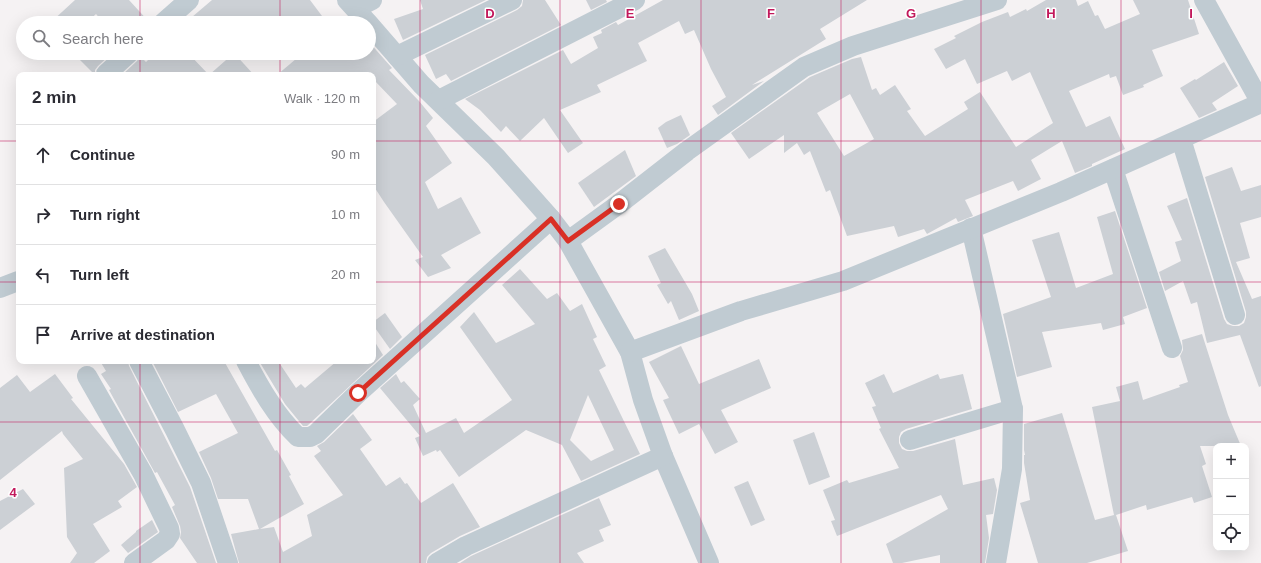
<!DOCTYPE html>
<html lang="en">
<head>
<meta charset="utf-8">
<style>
  body { margin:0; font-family:Helvetica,sans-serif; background:#f2f2f3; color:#2b2b33 }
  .controls { position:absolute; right:12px; bottom:12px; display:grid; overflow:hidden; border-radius:8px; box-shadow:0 4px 16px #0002 }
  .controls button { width:36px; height:36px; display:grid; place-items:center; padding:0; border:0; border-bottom:1px solid #e1e1e2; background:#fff; color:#2b2b33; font:20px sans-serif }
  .stop { position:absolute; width:12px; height:12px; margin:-9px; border:3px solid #d93025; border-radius:50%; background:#fff }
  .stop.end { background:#d93025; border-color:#fff; box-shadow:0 1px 4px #0008 }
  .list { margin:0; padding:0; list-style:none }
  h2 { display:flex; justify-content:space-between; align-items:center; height:52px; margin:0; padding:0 16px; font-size:17px }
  h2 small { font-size:13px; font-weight:400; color:#7c7c81 }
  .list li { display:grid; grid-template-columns:26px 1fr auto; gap:12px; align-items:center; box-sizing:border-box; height:60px; padding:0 16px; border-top:1px solid #e1e1e2 }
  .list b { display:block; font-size:15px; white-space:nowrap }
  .list em { font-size:13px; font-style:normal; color:#7c7c81 }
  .icon { flex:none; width:22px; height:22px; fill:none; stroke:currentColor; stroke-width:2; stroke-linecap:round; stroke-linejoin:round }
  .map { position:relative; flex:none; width:1261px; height:563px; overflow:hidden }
  .search { position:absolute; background:#fff; box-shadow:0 4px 16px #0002; left:16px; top:16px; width:360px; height:44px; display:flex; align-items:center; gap:10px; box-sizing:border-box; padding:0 14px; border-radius:22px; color:#7c7c81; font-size:15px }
  .panel { position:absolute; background:#fff; box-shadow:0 4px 16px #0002; left:16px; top:72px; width:360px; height:292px; border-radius:8px }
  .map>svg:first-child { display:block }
</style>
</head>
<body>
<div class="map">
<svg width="1261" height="563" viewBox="0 0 1261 563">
  <rect width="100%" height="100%" fill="#f5f2f3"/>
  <g fill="#ccd0d5" fill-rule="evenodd">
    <polygon points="75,0 129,0 150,23 104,23 96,14 86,23 50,23"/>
    <polygon points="212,0 310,0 325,20 334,16 338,23 185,23"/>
    <polygon points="420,0 486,0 403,40 394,19 423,9"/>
    <polygon points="523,0 545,0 561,25 451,81 446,74 436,79 425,55 517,10 522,6"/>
    <polygon points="586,0 606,0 607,2 591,10"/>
    <polygon points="663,0 867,0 820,29 826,39 752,85 764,81 718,115 712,106 726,97 711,69 694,30 685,34 679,21 638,43 647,61 597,85 601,92 560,110 583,143 568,153 544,118 520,141 506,126 501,132 480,110 465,99 563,50 571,64 598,48 593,37 602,33 601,30 616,22 618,25"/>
    <path d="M1046,0H1076L1078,6L1088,1L1095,16L1098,15L1105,29L1140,14L1133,0H1188L1199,34L1152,50L1163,76L1143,85L1144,87L1123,95L1116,76L1110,78L1109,74L1069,91L1086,127L1110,116L1125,149L1092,164V166L1075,173L1062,141L1031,160L1041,179L1018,191L1013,181L965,200L973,216L958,222L956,218L927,234L924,229L898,237L894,226L847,236L830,190L826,192L810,151L804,155L797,143L784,153V135L749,159L731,133L810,77L852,59L861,57L872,90L876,88L880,95L895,85L911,109L907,111L925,136L968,109L964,102L980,92L1016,147L1053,123L1030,72L1012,81L1007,71L977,84L965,59L946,69L934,49L956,38L954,36L982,22L1008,12L1010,17L1026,9L1027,11ZM850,94L874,139L844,156L817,113Z"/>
    <polygon points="369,42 392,68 389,70 419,101 433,118 426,126 452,163 425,182 438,209 461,197 481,233 441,255 451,268 428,277 415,260 423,257 384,202 373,185 373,122 397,104 375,81 374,81 373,79 373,75 277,75 303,53 369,53"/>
    <polygon points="73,53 112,53 98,66 95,70 95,75"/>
    <polygon points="155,53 188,53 209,75 122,75 137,61 140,56 146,62"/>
    <polygon points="234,53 254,75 209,75"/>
    <polygon points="1224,62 1238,86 1212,103 1217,110 1199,118 1180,88 1195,79 1196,80"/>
    <polygon points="681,115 690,135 677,144 667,148 658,128 666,122"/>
    <polygon points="625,150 636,176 594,207 578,183"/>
    <polygon points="1232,167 1241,191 1261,185 1261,217 1240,223 1250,258 1236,262 1252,299 1261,296 1261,386 1259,387 1240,335 1207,343 1197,302 1191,304 1183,281 1165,291 1159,272 1181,261 1175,242 1182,240 1167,206 1187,198 1224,319 1227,324 1233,326 1239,326 1244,323 1246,317 1246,312 1205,177"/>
    <polygon points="1115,211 1147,308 1123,317 1125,324 1103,330 1101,323 1042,332 1052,367 1017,377 1003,314 1051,297 1032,240 1059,232 1076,288 1113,274 1097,217"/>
    <polygon points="665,248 692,294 699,311 679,320 671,301 668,304 657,285 661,283 648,256"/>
    <path d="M520,269L547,299L557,293L570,311L582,304L597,337L593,339L606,366L599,370L640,454L581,481L562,445L526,430L459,477L440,450L437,452L436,450L423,456L415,438L420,436L380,388L396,374L401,383L404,381L420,399L413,405L426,433L456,418L464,433L512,400L460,327L474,312L496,343L535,324L502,285ZM588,395L614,450L591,461L570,440Z"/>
    <polygon points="385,313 402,337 390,349 373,325 373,322"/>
    <polygon points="1202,334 1228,415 1241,446 1200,446 1206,464 1202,466 1212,497 1194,503 1192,497 1147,510 1146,505 1116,515 1128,551 1087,563 1038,563 1020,503 1030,500 1024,463 1024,455 1025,455 1024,450 1024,424 1062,413 1095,520 1114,515 1092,407 1120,401 1116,387 1138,381 1143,400 1180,387 1179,385 1188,382 1180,356 1183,350 1182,340"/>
    <polygon points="373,339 383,355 307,426 303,426 285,404 259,361 278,361 296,388 301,384 305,388 337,361 373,361"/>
    <polygon points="681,346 699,384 759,359 771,388 721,410 738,442 715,454 699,424 679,434 663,400 669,398 649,362"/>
    <polygon points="100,361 128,361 129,366 190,487 216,563 197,563 180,538 181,532 180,526 172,507 175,505 157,472 155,473 109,390 111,389 101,374 106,371"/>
    <polygon points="152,361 224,361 275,451 277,450 291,475 289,476 304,504 260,529 274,527 283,552 312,536 307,515 343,495 314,456 321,451 317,446 324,442 353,414 372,440 360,449 386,486 400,477 405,484 407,483 421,503 453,483 480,527 460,536 431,553 427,557 426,563 239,563 231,534 259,529 248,499 218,499 211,478 199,452 238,433 216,394 178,412"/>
    <polygon points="55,374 73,398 71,399 124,464 137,487 118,501 122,507 93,524 110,551 94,563 70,563 77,553 67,537 64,468 83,459 63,434 62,431 0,480 0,388 17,375 30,392"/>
    <polygon points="884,374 893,393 938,374 940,379 963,374 972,409 906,429 901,432 899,437 899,443 902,449 907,451 913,451 955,439 963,485 994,478 997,490 993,514 986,515 989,538 985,563 940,563 940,555 902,563 893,563 886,544 948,509 941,495 837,536 831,521 835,520 823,490 847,480 849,483 899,468 879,429 881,428 872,407 876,406 865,383"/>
    <polygon points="814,432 830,477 809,485 793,440"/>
    <polygon points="748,481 765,520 751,526 734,487"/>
    <polygon points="23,489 35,504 0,530 0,501"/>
    <polygon points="599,498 611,525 599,530 604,541 577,553 584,563 460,563 471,556"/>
    <polygon points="152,520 158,532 128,553 121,545 136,532 136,531"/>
  </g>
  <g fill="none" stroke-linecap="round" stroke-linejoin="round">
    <g stroke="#c0cbd2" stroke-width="20">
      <polyline points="347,0 368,23"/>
      <polyline points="1204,0 1261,103"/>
      <polyline points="356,8 372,0"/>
      <polyline points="163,23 189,0"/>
      <polyline points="369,24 421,84 496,157 551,219 568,241 630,352 643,400 663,456 709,563"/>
      <polyline points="397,56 512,0"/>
      <polyline points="106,74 129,53"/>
      <polyline points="439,100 635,0"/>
      <polyline points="1181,139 1235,315"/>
      <polyline points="1113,169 1172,348"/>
      <polyline points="971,228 1013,409 1012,469 996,563"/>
      <polyline points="568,241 619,204 687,151 804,67 853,46 997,0"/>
      <polyline points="0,288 18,281"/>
      <polyline points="630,352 741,311 843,281 1061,192 1261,103"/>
      <polyline points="139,361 175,430 201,483 228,563"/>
      <path d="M246,361C260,388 276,416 298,437H310L316,434L358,393L551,219"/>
      <polyline points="87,376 143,474 169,528 170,534 166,540 134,563"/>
      <polyline points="910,440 1013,409"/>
      <polyline points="437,563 466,546 663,456"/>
    </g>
  </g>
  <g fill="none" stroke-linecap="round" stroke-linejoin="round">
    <polyline stroke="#d93025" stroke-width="5" points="358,393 551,219 568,241 619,204"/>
  </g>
  <path fill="none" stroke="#c2185b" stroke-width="1" stroke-opacity="0.55" d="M140,0V23M280,0V23M420,0V563M560,0V563M701,0V563M841,0V563M981,0V563M1121,0V563M140,53V75M280,53V75M0,141H19M373,141H1261M0,282H19M373,282H1261M140,361V563M280,361V563M0,422H1261"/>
  <g font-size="13" text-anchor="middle" font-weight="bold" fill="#c2185b" stroke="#fff" stroke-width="3" stroke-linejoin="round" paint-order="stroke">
    <text x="490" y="18">D</text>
    <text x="630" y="18">E</text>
    <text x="771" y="18">F</text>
    <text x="911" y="18">G</text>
    <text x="1051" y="18">H</text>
    <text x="1191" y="18">I</text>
    <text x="13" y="497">4</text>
  </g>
</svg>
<div class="controls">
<button>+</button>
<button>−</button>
<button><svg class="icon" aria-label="locate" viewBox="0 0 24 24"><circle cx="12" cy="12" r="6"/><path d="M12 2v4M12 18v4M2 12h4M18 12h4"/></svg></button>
</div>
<div class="stop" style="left:358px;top:393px"></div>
<div class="stop end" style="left:619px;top:204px"></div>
<div class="search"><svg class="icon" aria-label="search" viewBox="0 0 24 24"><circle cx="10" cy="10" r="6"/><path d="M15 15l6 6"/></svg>Search here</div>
<section class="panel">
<h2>2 min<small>Walk · 120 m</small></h2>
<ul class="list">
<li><svg class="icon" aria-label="ahead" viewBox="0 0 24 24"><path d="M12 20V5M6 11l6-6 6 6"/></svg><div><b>Continue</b></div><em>90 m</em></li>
<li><svg class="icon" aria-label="right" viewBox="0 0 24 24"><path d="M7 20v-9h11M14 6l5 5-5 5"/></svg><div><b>Turn right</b></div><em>10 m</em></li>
<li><svg class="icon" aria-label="left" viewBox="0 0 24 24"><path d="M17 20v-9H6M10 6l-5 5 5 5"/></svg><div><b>Turn left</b></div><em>20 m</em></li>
<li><svg class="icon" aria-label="arrive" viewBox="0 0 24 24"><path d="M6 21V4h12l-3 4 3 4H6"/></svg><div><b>Arrive at destination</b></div></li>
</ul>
</section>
</div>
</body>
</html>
